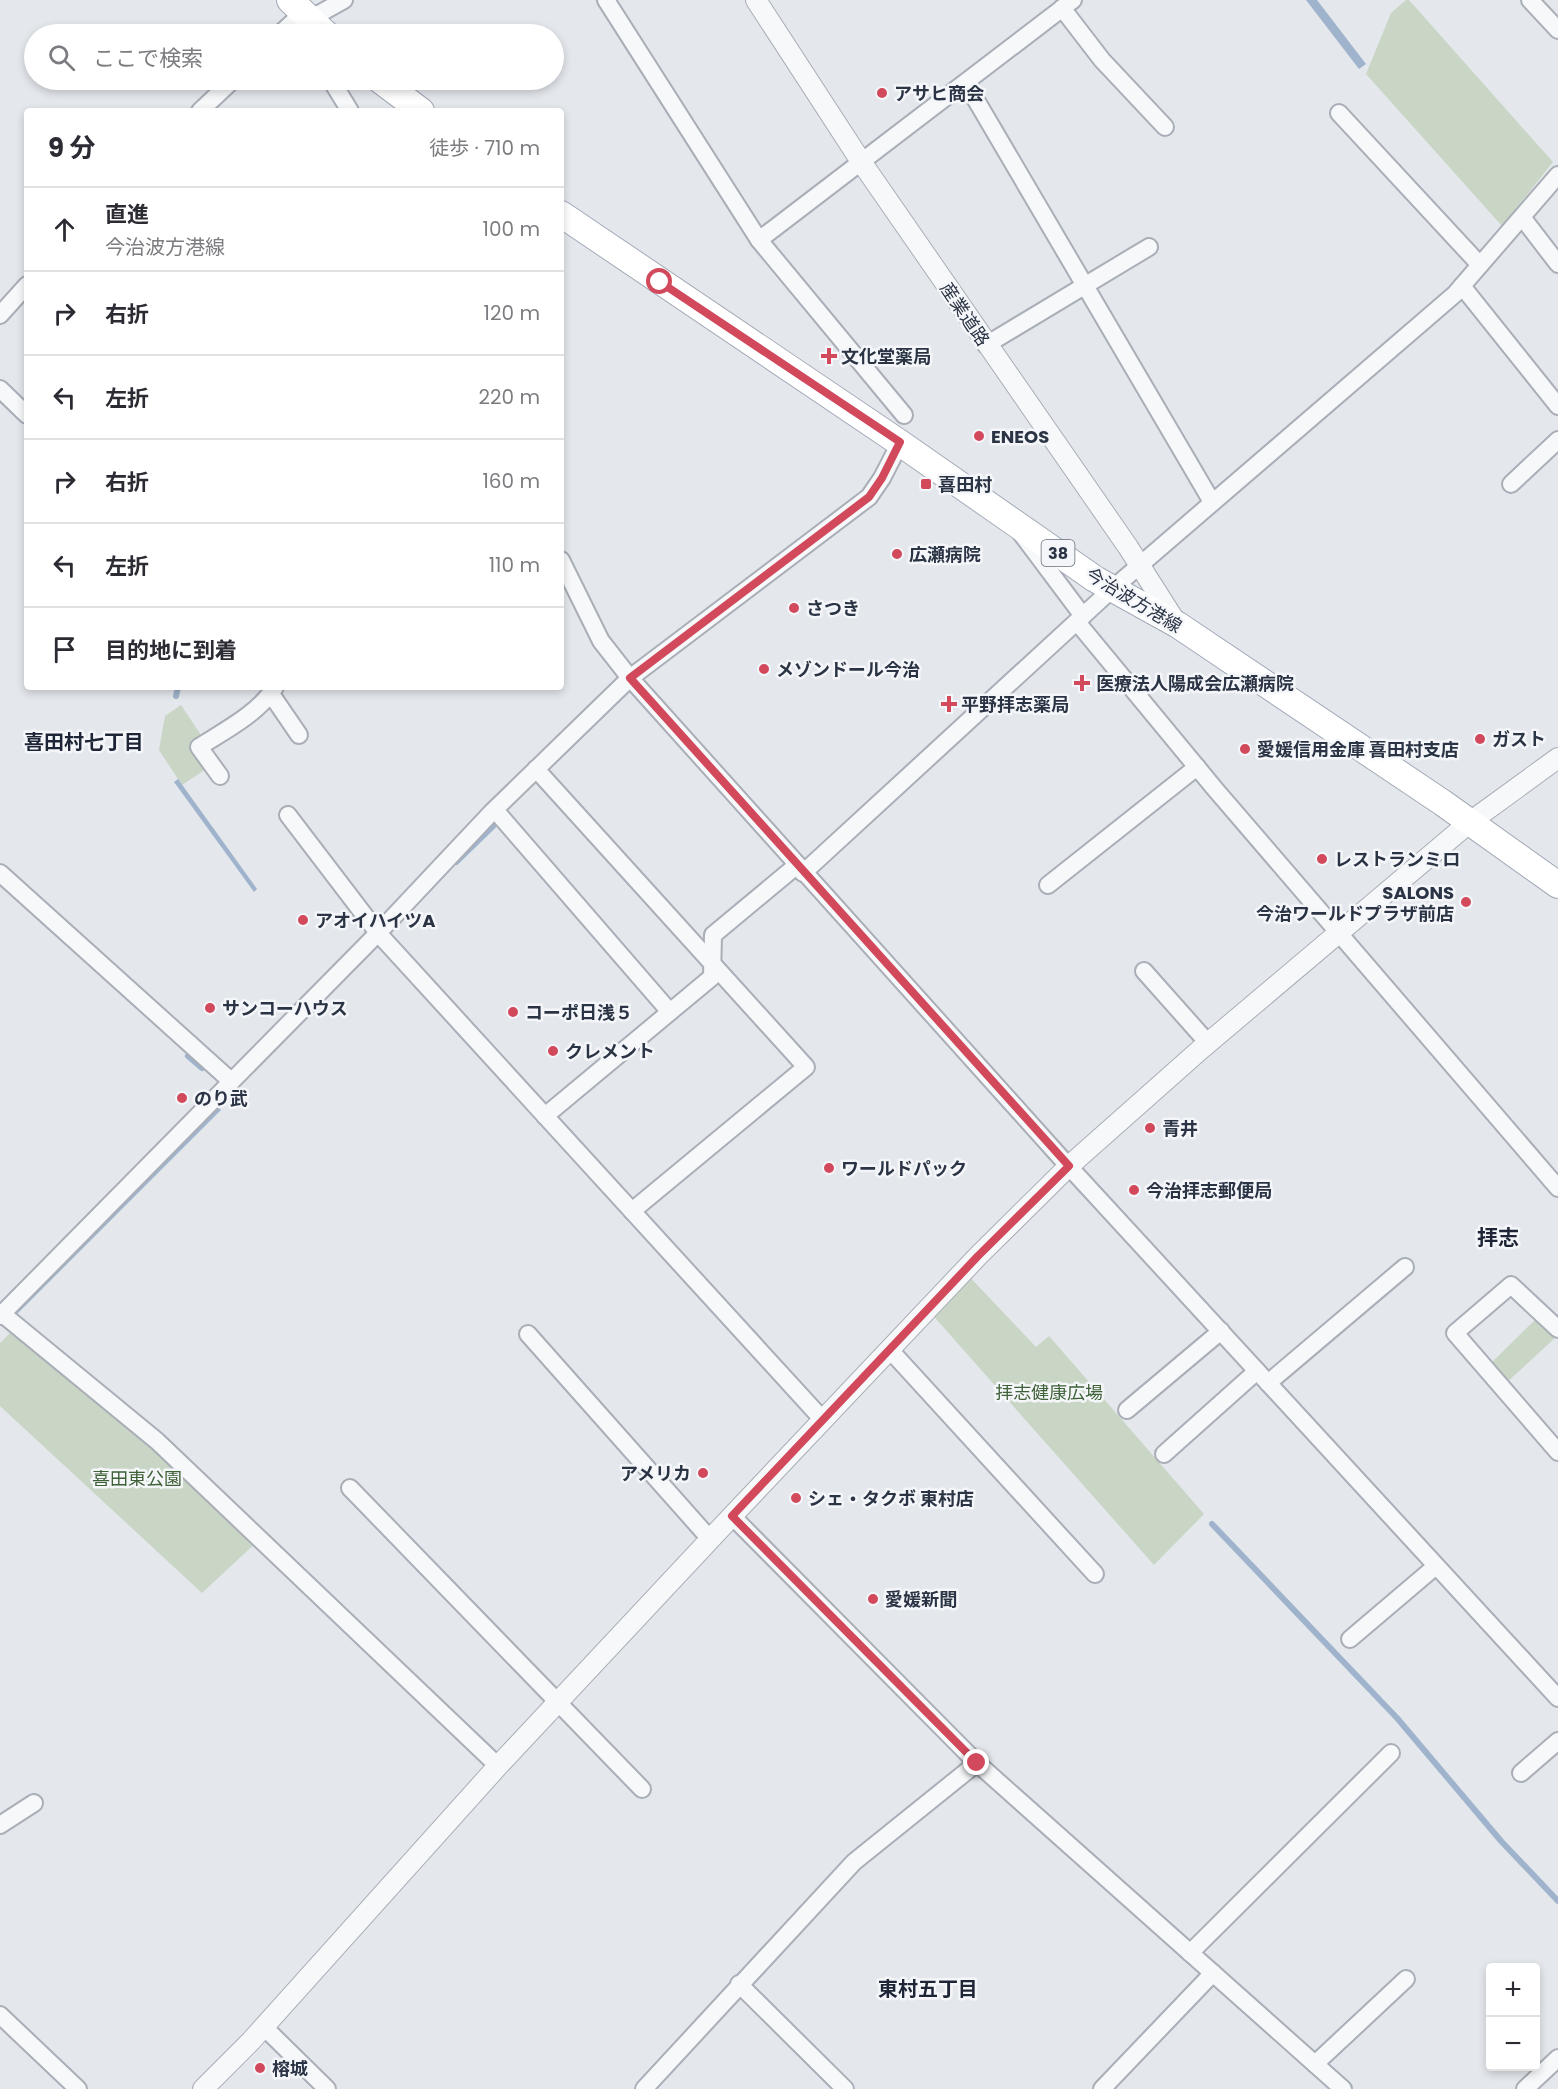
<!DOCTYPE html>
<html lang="ja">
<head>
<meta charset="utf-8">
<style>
  body { margin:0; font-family:Poppins,"Noto Sans JP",sans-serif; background:#f2f2f3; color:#2b2b33 }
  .controls { position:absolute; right:18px; bottom:18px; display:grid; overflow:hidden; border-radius:6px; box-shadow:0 3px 9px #0003 }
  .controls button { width:54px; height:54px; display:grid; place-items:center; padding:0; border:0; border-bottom:2px solid #e1e1e2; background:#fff; color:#2b2b33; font:30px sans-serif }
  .stop { position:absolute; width:18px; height:18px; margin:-14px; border:4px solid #d1495b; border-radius:50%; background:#fff }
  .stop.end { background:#d1495b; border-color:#fff; box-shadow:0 2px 6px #0008 }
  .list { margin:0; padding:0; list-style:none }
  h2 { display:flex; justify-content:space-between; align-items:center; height:78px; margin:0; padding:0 24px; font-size:26px }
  h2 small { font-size:20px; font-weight:400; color:#7c7c81 }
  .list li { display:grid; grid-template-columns:39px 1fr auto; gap:18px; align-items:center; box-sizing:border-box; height:84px; padding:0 24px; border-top:2px solid #e1e1e2 }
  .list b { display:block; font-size:22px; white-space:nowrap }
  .list p { margin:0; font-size:20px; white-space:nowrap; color:#7c7c81 }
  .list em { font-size:20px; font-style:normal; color:#7c7c81 }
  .icon { flex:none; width:33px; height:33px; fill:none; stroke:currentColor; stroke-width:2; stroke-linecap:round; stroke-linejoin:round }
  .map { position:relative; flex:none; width:1558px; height:2089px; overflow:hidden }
  .search { position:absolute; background:#fff; box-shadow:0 3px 9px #0003; left:24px; top:24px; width:540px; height:66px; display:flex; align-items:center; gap:15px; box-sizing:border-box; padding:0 21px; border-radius:33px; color:#7c7c81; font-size:22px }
  .panel { position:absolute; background:#fff; box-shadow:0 3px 9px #0003; left:24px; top:108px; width:540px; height:582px; border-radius:6px }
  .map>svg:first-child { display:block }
</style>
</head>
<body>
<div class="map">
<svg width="1558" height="2089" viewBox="0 0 1558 2089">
  <rect width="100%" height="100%" fill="#e4e7ec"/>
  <g fill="#c9d6c5">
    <polygon points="1406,0 1409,0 1553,162 1502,226 1366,74 1391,13"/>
    <polygon points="181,705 207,744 206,769 182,785 159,750 165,716"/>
    <polygon points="965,1272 1036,1347 1049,1336 1204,1514 1154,1565 929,1311"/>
    <polygon points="1537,1318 1556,1337 1505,1384 1488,1366"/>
    <polygon points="10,1333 149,1435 260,1539 202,1593 0,1406 0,1343"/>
  </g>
  <g fill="#9fb4cc">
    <polygon points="1306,0 1317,0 1366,64 1359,69"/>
    <polygon points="178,779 257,889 254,892 174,782"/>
    <polygon points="216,1105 221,1110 16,1315 12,1311"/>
  </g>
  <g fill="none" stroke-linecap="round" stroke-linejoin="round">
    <g stroke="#9fb4cc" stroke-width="6">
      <polyline points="176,696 178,687"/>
      <polyline points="456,862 493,826"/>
      <polyline points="188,1056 202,1068"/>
      <polyline points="1212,1524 1397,1718 1501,1841 1558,1901"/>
    </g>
    <defs>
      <g id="minor">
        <polyline points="606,0 759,240 904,415"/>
        <polyline points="1530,0 1558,30"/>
        <polyline points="1062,8 1102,60 1165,127"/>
        <polyline points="308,20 344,0"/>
        <polyline points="280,34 303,13 305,22"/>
        <polyline points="331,80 350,111"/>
        <polyline points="966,83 1212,502"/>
        <polyline points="200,111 233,80"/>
        <polyline points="1339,113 1480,265"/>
        <polyline points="1522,217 1558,264"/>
        <polyline points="759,240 1073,0"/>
        <polyline points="1462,286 1558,406"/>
        <polyline points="0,315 27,285"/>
        <polyline points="986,345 1149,247"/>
        <polyline points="0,389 27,415"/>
        <polyline points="1511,484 1558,440"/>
        <polyline points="1020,532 1083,616"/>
        <polyline points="561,560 601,641 630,678 1062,1159 1558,1698"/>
        <polyline points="1077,622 1215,789 1558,1188"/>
        <polyline points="271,694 299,735"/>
        <polyline points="536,769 806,1067 632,1211"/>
        <path d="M220,776L199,747C224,731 259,713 275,687"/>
        <polyline points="495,810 670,1012"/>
        <polyline points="288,815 378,933 823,1420"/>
        <polyline points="0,873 231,1081"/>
        <polyline points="803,873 1111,590 1455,294 1558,175"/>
        <polyline points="1048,885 1197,767"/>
        <polyline points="1144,971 1208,1043"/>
        <polyline points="545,1116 712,977 713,935 796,866"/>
        <polyline points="0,1312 157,1441 498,1766"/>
        <polyline points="0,1316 378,933 491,813 630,678 869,497 882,478 900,443"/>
        <polyline points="1558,1329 1511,1285 1455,1333 1558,1452"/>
        <polyline points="528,1334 710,1539"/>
        <polyline points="890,1350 1095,1574"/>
        <polyline points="1268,1383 1405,1267"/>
        <polyline points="1127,1410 1221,1331"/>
        <polyline points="1164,1454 1257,1371"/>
        <polyline points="350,1488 642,1789"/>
        <polyline points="732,1516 977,1763 1343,2089"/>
        <polyline points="1350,1639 1436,1566"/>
        <polyline points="1521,1773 1558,1741"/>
        <polyline points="0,1825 34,1803"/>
        <polyline points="1190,1953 1391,1753"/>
        <polyline points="739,1984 845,2089"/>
        <polyline points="0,2015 78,2089"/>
        <polyline points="264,2027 327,2089"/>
        <polyline points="1315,2064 1406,1979"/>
        <polyline points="644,2089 854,1862 977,1763"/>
        <polyline points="1102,2089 1213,1973"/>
        <polyline points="1525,2089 1558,2058"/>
      </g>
      <g id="tertiary">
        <polyline points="756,0 862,163 1128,547 1177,624"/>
        <polyline points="203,2089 251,2041 498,1766 732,1516 978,1256 1069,1166 1201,1049 1470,822 1558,758"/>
      </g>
      <g id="primary">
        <polyline points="290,0 326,34"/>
        <polyline points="380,80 421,111"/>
        <polyline points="561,214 900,443 1095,579 1178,625 1443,803 1558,885"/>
      </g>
    </defs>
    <use href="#minor" stroke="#a9aeb7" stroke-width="20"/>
    <use href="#tertiary" stroke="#a9aeb7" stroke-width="22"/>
    <use href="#primary" stroke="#a3abb8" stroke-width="28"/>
    <use href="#minor" stroke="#f7f8fa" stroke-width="16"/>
    <use href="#tertiary" stroke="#f7f8fa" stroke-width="20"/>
    <use href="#primary" stroke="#fff" stroke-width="26"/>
  </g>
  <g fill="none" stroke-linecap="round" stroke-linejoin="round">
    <polyline stroke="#d1495b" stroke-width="8" points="660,282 900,442 882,478 869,497 630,678 1069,1166 978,1256 732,1516 977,1763"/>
  </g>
  <g fill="#d1495b" stroke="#f4f6f9" stroke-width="2">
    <circle cx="882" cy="93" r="6"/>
    <path d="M826 347h6v6h6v6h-6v6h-6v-6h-6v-6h6z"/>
    <circle cx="979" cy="436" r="6"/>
    <rect x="920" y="478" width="12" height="12" rx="3"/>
    <circle cx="897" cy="554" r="6"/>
    <circle cx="794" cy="608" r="6"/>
    <circle cx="764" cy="669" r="6"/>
    <path d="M1079 674h6v6h6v6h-6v6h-6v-6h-6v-6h6z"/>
    <path d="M946 695h6v6h6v6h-6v6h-6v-6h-6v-6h6z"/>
    <circle cx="1480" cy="739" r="6"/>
    <circle cx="1245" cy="749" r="6"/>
    <circle cx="1322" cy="859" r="6"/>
    <circle cx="1466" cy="902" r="6"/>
    <circle cx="303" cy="920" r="6"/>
    <circle cx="210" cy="1008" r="6"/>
    <circle cx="513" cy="1012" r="6"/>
    <circle cx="553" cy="1051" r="6"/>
    <circle cx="182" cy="1098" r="6"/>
    <circle cx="1150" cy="1128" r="6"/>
    <circle cx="829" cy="1168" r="6"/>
    <circle cx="1134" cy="1190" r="6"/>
    <circle cx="703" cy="1473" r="6"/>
    <circle cx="796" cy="1498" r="6"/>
    <circle cx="873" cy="1599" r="6"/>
    <circle cx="260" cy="2068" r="6"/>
  </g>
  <g text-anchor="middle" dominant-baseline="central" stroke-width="5" stroke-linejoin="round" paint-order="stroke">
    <rect fill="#f4f6f9" stroke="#676e7b" stroke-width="1.5" x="1041.5" y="540" width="33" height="26" rx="4.5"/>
    <g font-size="16" font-weight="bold" fill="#2b3445">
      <text x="1058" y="553">38</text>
    </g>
    <g font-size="18" font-weight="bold" fill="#2b3445" stroke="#f4f6f9" text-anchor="start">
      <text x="894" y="93">アサヒ商会</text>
      <text x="841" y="356">文化堂薬局</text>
      <text x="991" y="436">ENEOS</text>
      <text x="938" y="484">喜田村</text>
      <text x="909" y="554">広瀬病院</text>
      <text x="806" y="608">さつき</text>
      <text x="776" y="669">メゾンドール今治</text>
      <text x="1096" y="683">医療法人陽成会広瀬病院</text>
      <text x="961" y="704">平野拝志薬局</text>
      <text x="1492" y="739">ガスト</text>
      <text x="1257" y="749">愛媛信用金庫 喜田村支店</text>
      <text x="1334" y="859">レストランミロ</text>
      <text x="1454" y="892" text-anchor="end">SALONS<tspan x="1454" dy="21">今治ワールドプラザ前店</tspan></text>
      <text x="315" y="920">アオイハイツA</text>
      <text x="222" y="1008">サンコーハウス</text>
      <text x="525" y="1012">コーポ日浅５</text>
      <text x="565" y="1051">クレメント</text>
      <text x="194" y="1098">のり武</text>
      <text x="1162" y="1128">青井</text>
      <text x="841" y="1168">ワールドパック</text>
      <text x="1146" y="1190">今治拝志郵便局</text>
      <text x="691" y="1473" text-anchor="end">アメリカ</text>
      <text x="808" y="1498">シェ・タクボ 東村店</text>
      <text x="885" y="1599">愛媛新聞</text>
      <text x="272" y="2068">榕城</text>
    </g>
    <g font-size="18" fill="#2b3445" stroke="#f4f6f9">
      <text transform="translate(965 314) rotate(56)">産業道路</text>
      <text transform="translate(1134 600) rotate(31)">今治波方港線</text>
    </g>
    <g font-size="18" fill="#3f6138" stroke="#f4f6f9">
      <text x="1049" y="1392">拝志健康広場</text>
      <text x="137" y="1478">喜田東公園</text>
    </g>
    <g font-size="20" font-weight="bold" fill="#1d2536" stroke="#f4f6f9">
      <text x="84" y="742">喜田村七丁目</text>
      <text x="928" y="1989">東村五丁目</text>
    </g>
    <g font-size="21" font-weight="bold" fill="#1d2536" stroke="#f4f6f9">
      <text x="1498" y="1237">拝志</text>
    </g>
  </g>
</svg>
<div class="controls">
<button>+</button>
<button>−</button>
</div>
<div class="stop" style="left:660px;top:282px"></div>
<div class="stop end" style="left:977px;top:1763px"></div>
<div class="search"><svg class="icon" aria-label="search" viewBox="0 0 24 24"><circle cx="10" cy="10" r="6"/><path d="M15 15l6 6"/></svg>ここで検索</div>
<section class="panel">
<h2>9 分<small>徒歩 · 710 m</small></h2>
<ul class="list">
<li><svg class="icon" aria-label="ahead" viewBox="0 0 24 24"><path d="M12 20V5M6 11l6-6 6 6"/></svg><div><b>直進</b><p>今治波方港線</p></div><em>100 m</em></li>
<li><svg class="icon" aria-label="right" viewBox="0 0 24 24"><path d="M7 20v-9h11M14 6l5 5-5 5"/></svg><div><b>右折</b></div><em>120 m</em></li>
<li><svg class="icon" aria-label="left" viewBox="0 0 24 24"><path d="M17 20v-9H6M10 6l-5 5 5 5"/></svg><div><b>左折</b></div><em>220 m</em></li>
<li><svg class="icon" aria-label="right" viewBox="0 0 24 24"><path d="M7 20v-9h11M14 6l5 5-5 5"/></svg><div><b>右折</b></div><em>160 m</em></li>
<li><svg class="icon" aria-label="left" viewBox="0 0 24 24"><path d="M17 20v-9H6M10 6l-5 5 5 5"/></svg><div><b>左折</b></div><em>110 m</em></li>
<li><svg class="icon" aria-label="arrive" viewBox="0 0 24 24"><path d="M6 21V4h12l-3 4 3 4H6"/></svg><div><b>目的地に到着</b></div></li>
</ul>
</section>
</div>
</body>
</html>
